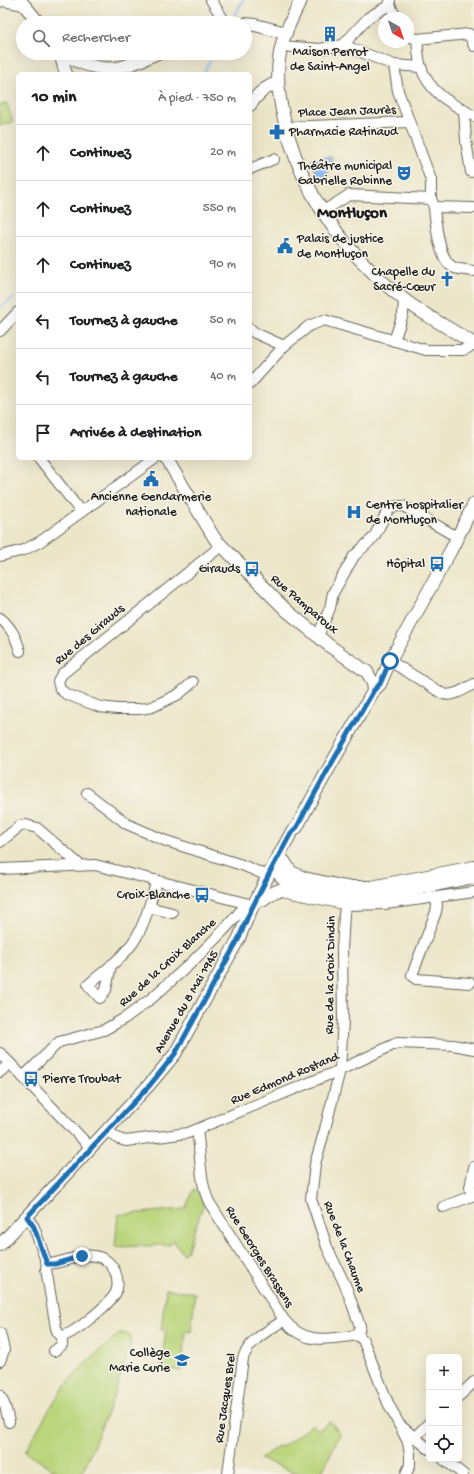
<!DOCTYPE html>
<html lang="fr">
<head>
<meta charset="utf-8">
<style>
  body { margin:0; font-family:"Gochi Hand",sans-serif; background:#f2f2f2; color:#202124 }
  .controls { position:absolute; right:12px; bottom:12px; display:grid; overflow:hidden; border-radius:6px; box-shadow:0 4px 16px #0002 }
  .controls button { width:36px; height:36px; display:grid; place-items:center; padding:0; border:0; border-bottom:1px solid #e0e0e0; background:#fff; color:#202124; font:20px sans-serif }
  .compass { position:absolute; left:378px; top:12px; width:36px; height:36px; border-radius:50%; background:#fff; box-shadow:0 4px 16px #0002; rotate:141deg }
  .stop { position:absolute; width:12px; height:12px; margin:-9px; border:3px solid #1f6fb2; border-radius:50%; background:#fff }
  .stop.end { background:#1f6fb2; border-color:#fff; box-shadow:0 1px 4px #0008 }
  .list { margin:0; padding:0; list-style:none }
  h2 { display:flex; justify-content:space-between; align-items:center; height:52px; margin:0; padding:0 16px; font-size:17px }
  h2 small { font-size:13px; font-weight:400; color:#757577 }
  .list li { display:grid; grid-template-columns:26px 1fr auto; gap:12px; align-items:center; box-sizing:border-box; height:56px; padding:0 16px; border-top:1px solid #e0e0e0 }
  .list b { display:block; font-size:15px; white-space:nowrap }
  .list em { font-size:13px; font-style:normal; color:#757577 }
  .icon { flex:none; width:22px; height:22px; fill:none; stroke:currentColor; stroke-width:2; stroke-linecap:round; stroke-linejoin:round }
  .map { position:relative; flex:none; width:474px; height:1474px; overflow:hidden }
  .search { position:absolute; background:#fff; box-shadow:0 4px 16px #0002; left:16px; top:16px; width:236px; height:44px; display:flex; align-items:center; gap:10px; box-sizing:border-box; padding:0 14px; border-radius:22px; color:#757577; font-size:15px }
  .panel { position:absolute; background:#fff; box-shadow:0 4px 16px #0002; left:16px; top:72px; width:236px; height:388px; border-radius:6px }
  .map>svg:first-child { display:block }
</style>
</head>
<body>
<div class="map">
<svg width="474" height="1474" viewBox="0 0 474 1474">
  <rect width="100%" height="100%" fill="#f7f3e8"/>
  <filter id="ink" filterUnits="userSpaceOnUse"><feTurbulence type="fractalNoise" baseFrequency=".025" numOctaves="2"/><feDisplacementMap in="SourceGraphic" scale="8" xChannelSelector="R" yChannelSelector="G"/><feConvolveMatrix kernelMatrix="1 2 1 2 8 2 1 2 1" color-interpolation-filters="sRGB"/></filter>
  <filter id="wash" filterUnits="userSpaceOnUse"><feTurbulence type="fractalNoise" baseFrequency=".012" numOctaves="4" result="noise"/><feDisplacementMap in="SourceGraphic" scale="16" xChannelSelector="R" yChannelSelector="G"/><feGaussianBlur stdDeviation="0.9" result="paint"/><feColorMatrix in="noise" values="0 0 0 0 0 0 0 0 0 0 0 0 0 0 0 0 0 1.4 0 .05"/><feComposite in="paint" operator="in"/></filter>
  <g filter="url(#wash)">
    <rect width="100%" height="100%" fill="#ece6c9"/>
    <g fill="#bad57b" stroke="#6b784c">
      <polygon points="7,103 13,122 0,126 0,105"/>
      <polygon points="194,1189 200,1193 204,1203 187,1251 183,1254 173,1240 170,1245 115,1247 118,1215 185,1209"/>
      <polygon points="166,1289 195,1293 191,1332 186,1331 181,1371 161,1368 166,1329 161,1329"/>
      <path d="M120,1333L130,1334L131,1345L114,1396L82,1474H60L25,1452C41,1424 55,1395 77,1372C90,1357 106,1346 120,1333Z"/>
      <polygon points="330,1421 340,1434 321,1474 300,1474 260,1459 278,1446 282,1447 313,1424 318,1430"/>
    </g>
    <path fill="#88b8f4" stroke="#526a88" d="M328,157L332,158C327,170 332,174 319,181L312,160Z"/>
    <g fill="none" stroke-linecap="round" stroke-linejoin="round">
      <g stroke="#88b8f4" stroke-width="2">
        <polyline points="233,19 243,0"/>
        <polyline points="203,74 214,53"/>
        <polyline points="0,307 14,298"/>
      </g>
    </g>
  </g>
  <g filter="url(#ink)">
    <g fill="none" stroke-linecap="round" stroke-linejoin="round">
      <defs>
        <g id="minor">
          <polyline points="211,0 225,22"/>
          <polyline points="390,0 390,5 396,18"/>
          <polyline points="0,2 4,1 24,5"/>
          <polyline points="408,36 417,39 469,34 474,46"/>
          <path d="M417,39C418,48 418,58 421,67C429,93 452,104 474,116"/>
          <polyline points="343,45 369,17 390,5"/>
          <polyline points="281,46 320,49 343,45 394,65 421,67"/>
          <polyline points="464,110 466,141 471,172"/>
          <polyline points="286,127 409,122"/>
          <polyline points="250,169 274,159"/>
          <path d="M431,199C435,206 434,211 435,217C437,231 440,263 455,268C461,270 468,270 474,271"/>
          <polyline points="435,207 474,208"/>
          <polyline points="322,212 349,195 431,199 431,180 398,91 394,65"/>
          <polyline points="250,329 255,333 284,346"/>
          <polyline points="0,331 18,312"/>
          <polyline points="394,341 403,314 404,299"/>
          <polyline points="250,384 284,346 309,326 324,320 426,350 463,350 468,348 473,343"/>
          <polyline points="39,458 81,512"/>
          <polyline points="0,556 24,550 41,541 156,458"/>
          <path d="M0,618C11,627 16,637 20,651"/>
          <path d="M318,636L330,608L333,593L354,556L374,537L388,510C393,506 396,506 403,506L457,537"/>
          <path d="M390,661L443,694C454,697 464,689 474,684"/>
          <polyline points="193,682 179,694 152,707 140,709 117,709 100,707 66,694 60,689 58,681 62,674 221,546"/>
          <polyline points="87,793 127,824 166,841 242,865 268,876"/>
          <polyline points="0,842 20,826 26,825 37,828 80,865"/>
          <polyline points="0,869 95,865 253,905"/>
          <polyline points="282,891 348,905 385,904 474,892"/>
          <polyline points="436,898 437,906 436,912 412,975 416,979 470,983"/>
          <polyline points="348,905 345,908 344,914 342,950 343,1019 340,1070 325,1129 315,1164 311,1199 327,1247 346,1287 360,1326 358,1335"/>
          <polyline points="149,907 172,913"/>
          <path d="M111,965L106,990L100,998L88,985C105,970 126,956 137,936C147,919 151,899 157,880"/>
          <polyline points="0,1053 91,1148"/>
          <polyline points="0,1072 10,1063"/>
          <polyline points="23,1077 59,1042 104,1030 125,1018 152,998 191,963 224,930 244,907"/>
          <path d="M197,1130C201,1154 199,1180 209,1202L284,1320C305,1346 328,1339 358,1335"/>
          <polyline points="107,1131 119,1139 126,1141 188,1133 340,1070 397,1043 453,1045 474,1049"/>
          <polyline points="472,1196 470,1188 474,1167"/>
          <polyline points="443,1207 474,1195"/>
          <path d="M27,1217L34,1227L47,1264L46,1269L56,1328L58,1333L62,1336C72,1336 112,1302 116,1292C121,1278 113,1261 99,1257C81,1251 64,1264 47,1264"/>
          <polyline points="0,1333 4,1350 0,1361"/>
          <polyline points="358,1335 363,1340 388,1403 408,1442 410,1455 410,1465 406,1474"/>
          <polyline points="54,1351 62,1345 62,1336"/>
          <polyline points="0,1395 5,1406 9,1422"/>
          <polyline points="459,1396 474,1382"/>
          <polyline points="401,1426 429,1449"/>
          <polyline points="415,1437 429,1423"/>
          <polyline points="443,1459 463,1474"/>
          <path d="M228,1474L243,1358C250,1339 268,1331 284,1320"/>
        </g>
        <g id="major">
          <polyline points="20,0 39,23"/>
          <path d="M301,0C294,14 286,29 282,44C275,70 278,95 284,119C301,193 344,252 402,298C425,316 450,328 474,344"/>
          <polyline points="221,23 231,23"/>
          <polyline points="245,24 255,25 286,33"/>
          <polyline points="60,53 66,74"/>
          <path d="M64,53C77,64 99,70 117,68C131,66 145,58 158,53"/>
          <path d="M250,105C257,94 265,87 277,83"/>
          <polyline points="166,458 215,539 286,610 331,647 367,672 373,683 374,690"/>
          <path d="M281,858C273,874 282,880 296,887"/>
          <polyline points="284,861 291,872 304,878 346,887 371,887 474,867"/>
          <path d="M262,900C291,878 304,890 336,895C351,898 367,897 383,896L474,877"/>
          <path d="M0,1245L149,1085L175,1054L239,938L248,916L271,870L291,833L297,827C321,780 348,735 374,690L380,684L390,661L451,550L474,504"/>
        </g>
      </defs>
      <use href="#minor" stroke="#656359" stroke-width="12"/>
      <use href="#major" stroke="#656359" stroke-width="14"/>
      <use href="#minor" stroke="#fff" stroke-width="10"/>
      <use href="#major" stroke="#fff" stroke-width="12"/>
    </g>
  </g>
  <g fill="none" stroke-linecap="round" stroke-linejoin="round" filter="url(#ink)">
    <path stroke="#1f6fb2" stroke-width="5" d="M82,1256L55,1264H47L34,1227L27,1217L150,1085L175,1054L239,938L248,916L271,870L291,833L297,827C321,780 348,735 374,690L380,684L390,661"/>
  </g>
  <defs>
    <symbol id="building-bare" viewBox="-9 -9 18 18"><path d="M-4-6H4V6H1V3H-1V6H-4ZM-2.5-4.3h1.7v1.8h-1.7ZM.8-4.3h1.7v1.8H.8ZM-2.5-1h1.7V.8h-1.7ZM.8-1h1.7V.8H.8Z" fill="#1f6fb2" stroke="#f7f3e8" stroke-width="2.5" paint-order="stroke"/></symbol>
    <symbol id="pharmacy-bare" viewBox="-9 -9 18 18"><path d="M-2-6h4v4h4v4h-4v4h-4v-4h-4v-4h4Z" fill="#1f6fb2" stroke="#f7f3e8" stroke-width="2.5" paint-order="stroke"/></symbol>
    <symbol id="theatre-bare" viewBox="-9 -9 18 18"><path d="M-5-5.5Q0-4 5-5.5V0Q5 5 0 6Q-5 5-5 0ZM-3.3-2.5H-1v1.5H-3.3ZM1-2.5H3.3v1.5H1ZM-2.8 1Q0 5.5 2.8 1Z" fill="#1f6fb2" stroke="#f7f3e8" stroke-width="2.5" paint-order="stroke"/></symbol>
    <symbol id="civic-bare" viewBox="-9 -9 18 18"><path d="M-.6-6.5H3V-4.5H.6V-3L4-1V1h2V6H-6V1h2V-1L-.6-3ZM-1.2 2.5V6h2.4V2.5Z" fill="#1f6fb2" stroke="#f7f3e8" stroke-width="2.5" paint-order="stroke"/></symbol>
    <symbol id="church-bare" viewBox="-9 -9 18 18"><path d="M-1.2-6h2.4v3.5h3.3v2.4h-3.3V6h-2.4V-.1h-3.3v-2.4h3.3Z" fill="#1f6fb2" stroke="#f7f3e8" stroke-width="2.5" paint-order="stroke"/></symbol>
    <symbol id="hospital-bare" viewBox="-9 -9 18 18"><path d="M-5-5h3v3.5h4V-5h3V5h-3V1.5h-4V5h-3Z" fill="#1f6fb2" stroke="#f7f3e8" stroke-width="2.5" paint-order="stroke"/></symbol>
    <symbol id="bus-bare" viewBox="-9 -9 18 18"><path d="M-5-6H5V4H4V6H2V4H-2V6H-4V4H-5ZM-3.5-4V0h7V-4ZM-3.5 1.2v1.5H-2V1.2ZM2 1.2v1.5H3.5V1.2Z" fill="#1f6fb2" stroke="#f7f3e8" stroke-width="2.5" paint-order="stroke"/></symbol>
    <symbol id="school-bare" viewBox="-9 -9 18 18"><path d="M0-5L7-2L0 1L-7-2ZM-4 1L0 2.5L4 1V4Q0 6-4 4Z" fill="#1f6fb2" stroke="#f7f3e8" stroke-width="2.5" paint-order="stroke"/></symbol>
  </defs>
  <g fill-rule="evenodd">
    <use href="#building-bare" x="319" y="23" width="22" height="22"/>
    <use href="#pharmacy-bare" x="266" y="121" width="22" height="22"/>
    <use href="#theatre-bare" x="393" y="162" width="22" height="22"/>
    <use href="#civic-bare" x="274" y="235" width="22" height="22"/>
    <use href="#church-bare" x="436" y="268" width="22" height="22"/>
    <use href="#civic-bare" x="140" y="468" width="22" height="22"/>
    <use href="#hospital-bare" x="343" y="501" width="22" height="22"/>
    <use href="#bus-bare" x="426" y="553" width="22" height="22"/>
    <use href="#bus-bare" x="241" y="558" width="22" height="22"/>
    <use href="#bus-bare" x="191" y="884" width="22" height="22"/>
    <use href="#bus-bare" x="20" y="1068" width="22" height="22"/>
    <use href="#school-bare" x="171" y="1349" width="22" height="22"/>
  </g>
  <g text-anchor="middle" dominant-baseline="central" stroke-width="3" stroke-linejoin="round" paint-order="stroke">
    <g font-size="13" fill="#1c1c1c" stroke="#f7f3e8" text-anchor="end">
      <text x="330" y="52" text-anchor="middle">Maison Perrot<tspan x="330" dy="15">de Saint-Angel</tspan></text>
      <text x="289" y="132" text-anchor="start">Pharmacie Ratinaud</text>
      <text x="392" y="166">Théâtre municipal<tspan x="392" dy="15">Gabrielle Robinne</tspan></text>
      <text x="297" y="239" text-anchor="start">Palais de justice<tspan x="297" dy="15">de Montluçon</tspan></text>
      <text x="435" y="272">Chapelle du<tspan x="435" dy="15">Sacré-Cœur</tspan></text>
      <text x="151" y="497" text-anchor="middle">Ancienne Gendarmerie<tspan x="151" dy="15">nationale</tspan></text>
      <text x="366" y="505" text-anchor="start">Centre hospitalier<tspan x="366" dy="15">de Montluçon</tspan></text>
      <text x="425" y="564">Hôpital</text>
      <text x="240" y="569">Girauds</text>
      <text x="190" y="895">Croix-Blanche</text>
      <text x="43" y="1079" text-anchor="start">Pierre Troubat</text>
      <text x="170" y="1353">Collège<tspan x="170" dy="15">Marie Curie</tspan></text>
    </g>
    <g font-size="13" fill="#1c1c1c" stroke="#f7f3e8">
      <text transform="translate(347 112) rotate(-2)">Place Jean Jaurès</text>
      <text transform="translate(304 605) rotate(41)">Rue Pamparoux</text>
      <text transform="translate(90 635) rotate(-40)">Rue des Girauds</text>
      <text transform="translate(168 963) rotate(-42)">Rue de la Croix Blanche</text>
      <text transform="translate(331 975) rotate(-89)">Rue de la Croix Dindin</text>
      <text transform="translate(187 1002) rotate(-60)">Avenue du 8 Mai 1945</text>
      <text transform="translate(285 1079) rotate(-23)">Rue Edmond Rostand</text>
      <text transform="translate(344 1247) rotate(69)">Rue de la Chaume</text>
      <text transform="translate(259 1257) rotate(58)">Rue Georges Brassens</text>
      <text transform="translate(226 1398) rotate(-82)">Rue Jacques Brel</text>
    </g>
    <g font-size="17" font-weight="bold" fill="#1c1c1c" stroke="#f7f3e8">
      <text x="352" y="214">Montluçon</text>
    </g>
  </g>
</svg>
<div class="controls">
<button>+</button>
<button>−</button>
<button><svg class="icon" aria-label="locate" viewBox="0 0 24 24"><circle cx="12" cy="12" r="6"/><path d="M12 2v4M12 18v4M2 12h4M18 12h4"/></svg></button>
</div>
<svg class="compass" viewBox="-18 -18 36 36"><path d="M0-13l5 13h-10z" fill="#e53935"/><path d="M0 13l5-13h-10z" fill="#757577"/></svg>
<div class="stop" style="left:390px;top:661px"></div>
<div class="stop end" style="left:82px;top:1256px"></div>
<div class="search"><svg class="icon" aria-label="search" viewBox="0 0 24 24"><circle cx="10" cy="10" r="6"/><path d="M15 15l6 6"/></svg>Rechercher</div>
<section class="panel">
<h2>10 min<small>À pied · 750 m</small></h2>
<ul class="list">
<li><svg class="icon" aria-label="ahead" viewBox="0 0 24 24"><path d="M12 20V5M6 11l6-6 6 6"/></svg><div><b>Continuez</b></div><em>20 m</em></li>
<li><svg class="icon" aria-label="ahead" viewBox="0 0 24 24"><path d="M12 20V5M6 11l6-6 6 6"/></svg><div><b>Continuez</b></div><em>550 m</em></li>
<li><svg class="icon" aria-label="ahead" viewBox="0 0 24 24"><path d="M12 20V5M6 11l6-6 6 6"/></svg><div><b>Continuez</b></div><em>90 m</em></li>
<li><svg class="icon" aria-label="left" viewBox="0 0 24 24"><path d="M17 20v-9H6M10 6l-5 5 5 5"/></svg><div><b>Tournez à gauche</b></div><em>50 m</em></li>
<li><svg class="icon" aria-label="left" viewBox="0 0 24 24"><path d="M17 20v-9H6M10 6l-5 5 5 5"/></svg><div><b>Tournez à gauche</b></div><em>40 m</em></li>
<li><svg class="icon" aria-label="arrive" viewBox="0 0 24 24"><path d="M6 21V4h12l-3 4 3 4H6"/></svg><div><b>Arrivée à destination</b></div></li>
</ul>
</section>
</div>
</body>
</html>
